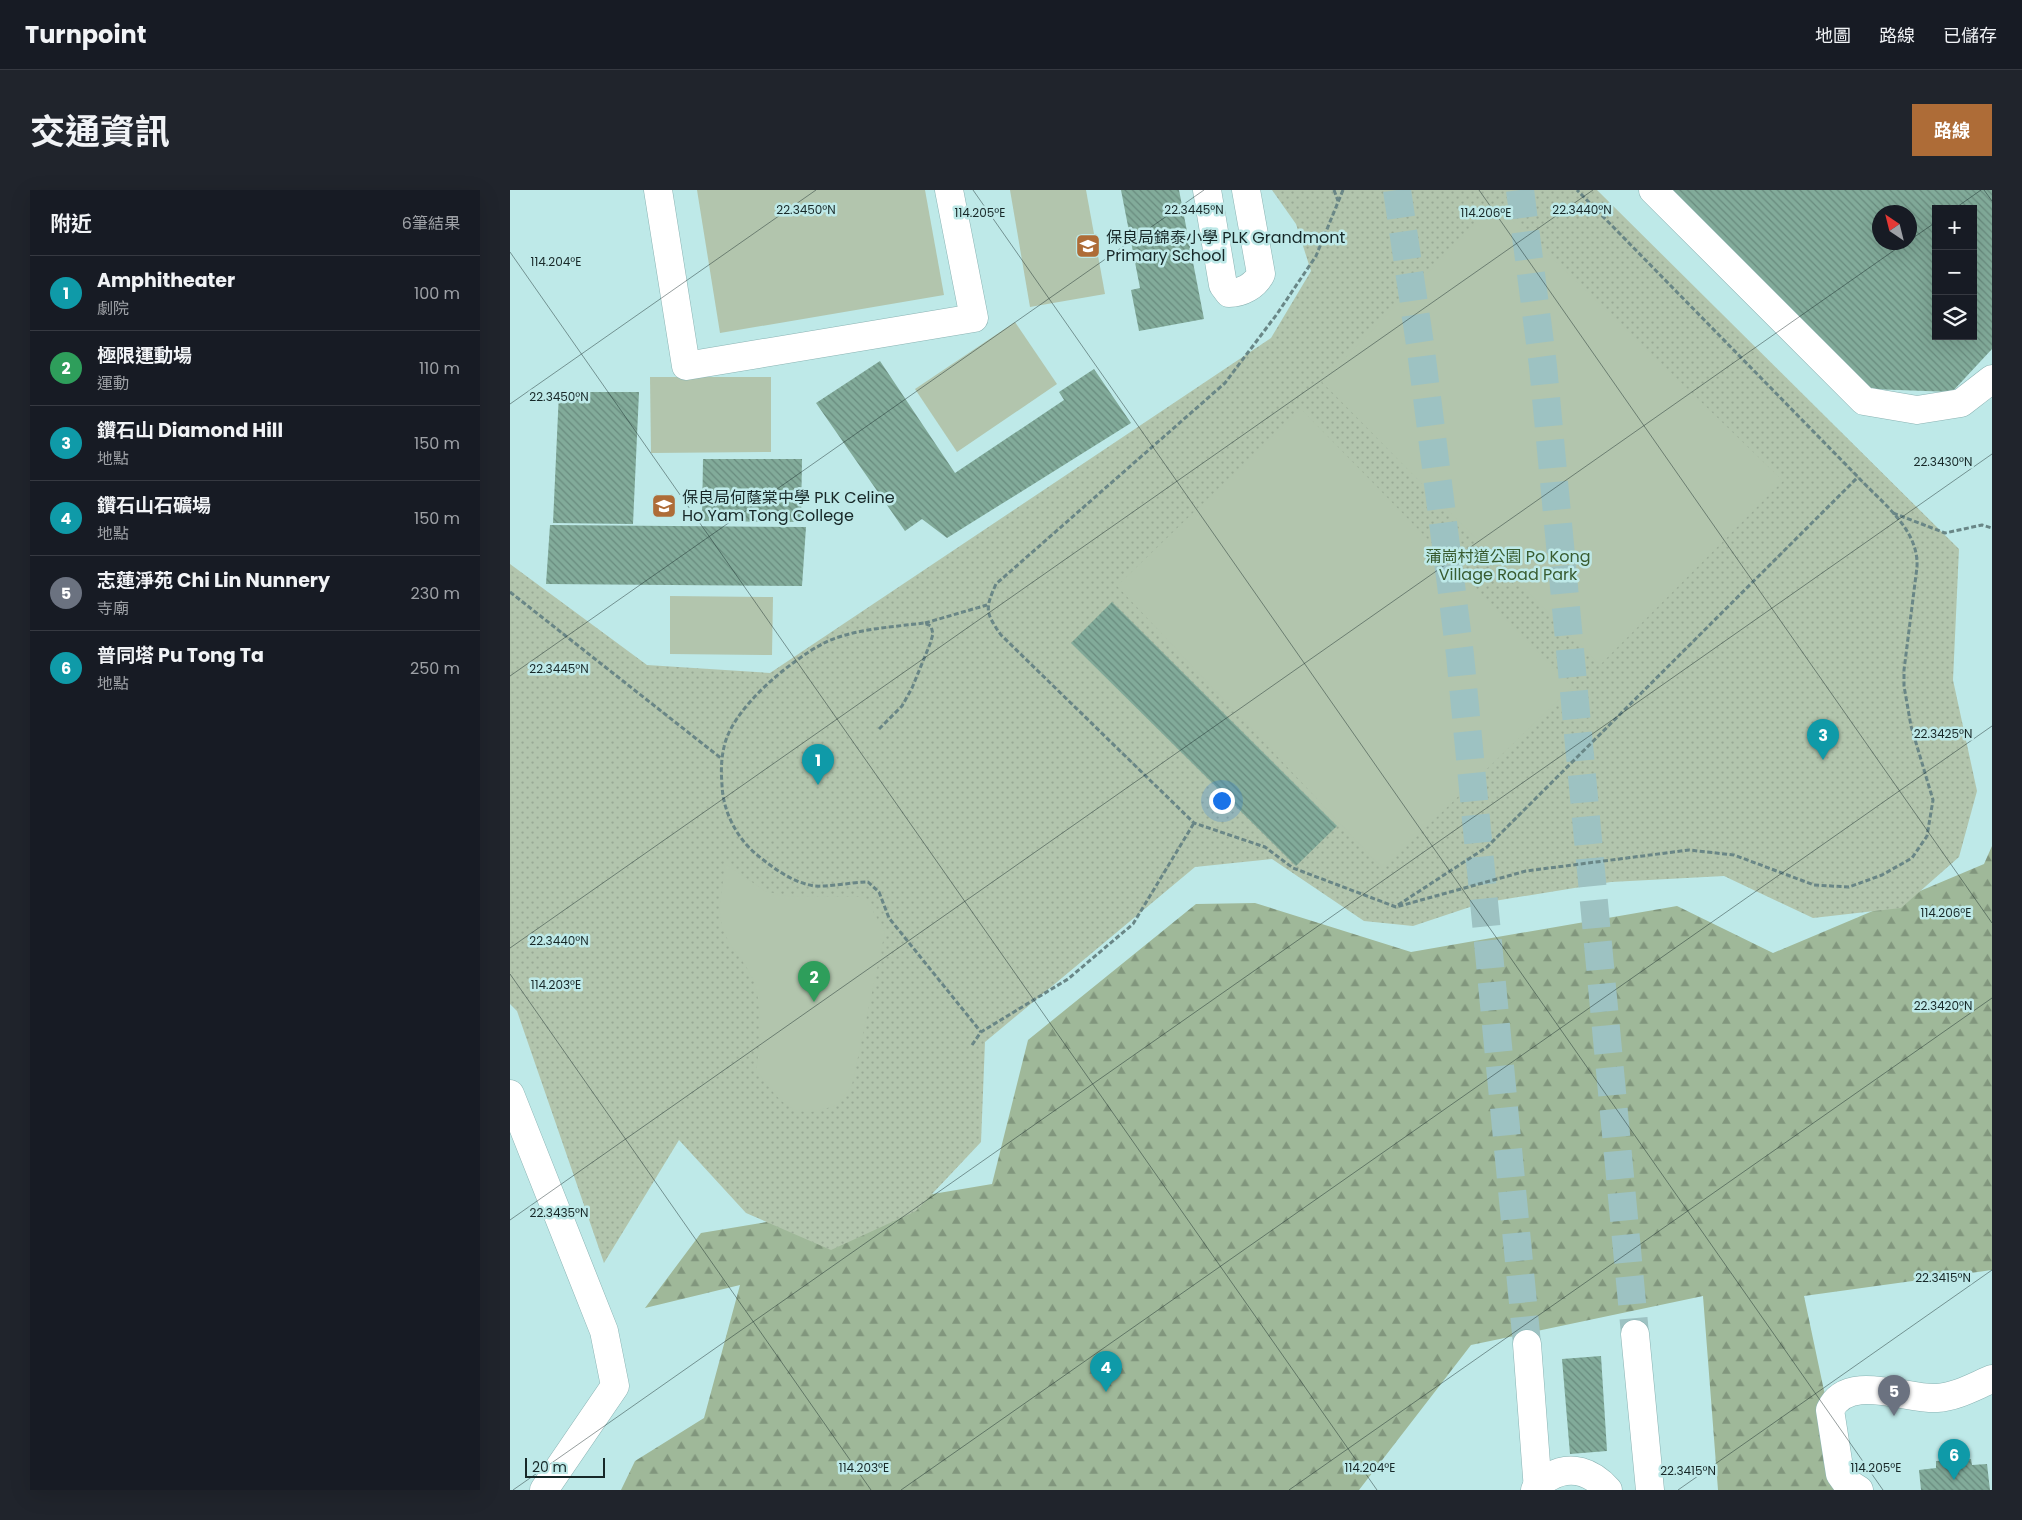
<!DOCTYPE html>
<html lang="zh-TW">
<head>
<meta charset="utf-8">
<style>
  body { margin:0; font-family:Poppins,"Noto Sans TC",sans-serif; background:#20242c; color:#f1f3f6 }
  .controls { position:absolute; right:15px; top:15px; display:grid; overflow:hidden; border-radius:0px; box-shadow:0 5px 20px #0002 }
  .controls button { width:45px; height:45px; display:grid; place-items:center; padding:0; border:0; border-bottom:1px solid #363941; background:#171b24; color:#f1f3f6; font:25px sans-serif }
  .compass { position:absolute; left:1362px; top:15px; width:45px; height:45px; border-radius:50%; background:#171b24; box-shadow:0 5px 20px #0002; rotate:325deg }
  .scale { position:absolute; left:15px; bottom:12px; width:80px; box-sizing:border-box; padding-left:5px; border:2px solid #172828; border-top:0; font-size:14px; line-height:18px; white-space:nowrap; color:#172828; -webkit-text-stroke:4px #bee9e8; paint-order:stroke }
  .you { position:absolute; left:711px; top:610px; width:18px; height:18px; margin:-12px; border:4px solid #fff; border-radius:50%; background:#1a73e8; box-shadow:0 0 0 8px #1a73e833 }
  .badge { display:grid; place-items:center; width:32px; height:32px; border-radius:50%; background:#ae6c37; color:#fff; font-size:16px; font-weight:700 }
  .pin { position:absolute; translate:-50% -41px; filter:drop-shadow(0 1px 2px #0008) }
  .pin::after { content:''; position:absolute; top:26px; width:18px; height:15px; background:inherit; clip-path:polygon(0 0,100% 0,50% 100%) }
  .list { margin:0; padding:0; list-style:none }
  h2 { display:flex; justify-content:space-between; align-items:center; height:65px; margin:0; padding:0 20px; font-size:21px }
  h2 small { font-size:16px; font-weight:400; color:#9ea1a6 }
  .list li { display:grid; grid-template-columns:32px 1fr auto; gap:15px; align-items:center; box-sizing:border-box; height:75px; padding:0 20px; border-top:1px solid #363941 }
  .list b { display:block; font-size:19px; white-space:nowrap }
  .list p { margin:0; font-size:16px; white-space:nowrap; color:#9ea1a6 }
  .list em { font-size:16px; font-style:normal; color:#9ea1a6 }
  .icon { flex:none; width:28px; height:28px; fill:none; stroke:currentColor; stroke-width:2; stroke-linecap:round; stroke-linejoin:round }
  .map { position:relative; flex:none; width:1482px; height:1300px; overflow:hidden; border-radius:0px }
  header { display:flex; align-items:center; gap:30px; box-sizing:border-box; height:70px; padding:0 25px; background:#171b24; border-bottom:1px solid #363941 }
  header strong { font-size:24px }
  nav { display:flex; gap:28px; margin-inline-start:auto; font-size:18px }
  .intro { display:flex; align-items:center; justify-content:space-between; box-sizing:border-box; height:120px; padding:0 30px }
  h1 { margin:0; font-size:35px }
  .button { padding:12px 22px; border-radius:0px; background:#ae6c37; color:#fff; font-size:18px; font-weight:700 }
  main { display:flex; gap:30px; padding:0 30px }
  aside { flex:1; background:#171b24; border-radius:0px; box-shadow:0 5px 20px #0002 }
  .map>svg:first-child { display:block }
</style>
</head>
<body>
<header>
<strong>Turnpoint</strong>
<nav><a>地圖</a><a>路線</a><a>已儲存</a></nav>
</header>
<div class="intro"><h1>交通資訊</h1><a class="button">路線</a></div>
<main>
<aside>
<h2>附近<small>6筆結果</small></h2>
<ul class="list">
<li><span class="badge" style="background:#0f9aa8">1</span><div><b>Amphitheater</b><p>劇院</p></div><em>100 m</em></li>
<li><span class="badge" style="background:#2e9e5b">2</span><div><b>極限運動場</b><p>運動</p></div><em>110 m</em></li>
<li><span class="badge" style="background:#0f9aa8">3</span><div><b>鑽石山 Diamond Hill</b><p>地點</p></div><em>150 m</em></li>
<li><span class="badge" style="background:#0f9aa8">4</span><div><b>鑽石山石礦場</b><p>地點</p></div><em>150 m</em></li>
<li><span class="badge" style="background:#6b7280">5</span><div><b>志蓮淨苑 Chi Lin Nunnery</b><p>寺廟</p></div><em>230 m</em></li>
<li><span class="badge" style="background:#0f9aa8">6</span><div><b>普同塔 Pu Tong Ta</b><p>地點</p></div><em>250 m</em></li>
</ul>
</aside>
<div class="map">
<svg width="1482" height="1300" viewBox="0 0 1482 1300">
  <defs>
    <pattern id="forest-firs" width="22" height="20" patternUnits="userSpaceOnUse" patternTransform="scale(1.25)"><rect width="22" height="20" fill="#9fb899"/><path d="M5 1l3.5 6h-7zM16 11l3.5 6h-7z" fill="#81967d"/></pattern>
    <pattern id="park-dots" width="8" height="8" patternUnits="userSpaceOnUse" patternTransform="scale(1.25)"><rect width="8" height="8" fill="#b2c5ad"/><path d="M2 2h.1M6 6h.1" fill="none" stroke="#98a995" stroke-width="1.8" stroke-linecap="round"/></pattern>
    <pattern id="building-back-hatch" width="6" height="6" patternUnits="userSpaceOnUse" patternTransform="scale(1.25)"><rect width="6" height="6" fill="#82ab9a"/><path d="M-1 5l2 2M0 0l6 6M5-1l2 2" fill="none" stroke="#698b7e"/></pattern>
  </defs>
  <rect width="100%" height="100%" fill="#bee9e8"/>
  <polygon fill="url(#forest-firs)" points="1482,656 1482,1080 1294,1106 1335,1300 1208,1300 1193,1106 961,1155 849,1300 111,1300 125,1271 194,1228 230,1095 135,1118 191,1043 482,994 518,850 686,714 745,713 901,762 1167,716 1263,763 1474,674"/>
  <polygon fill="url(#park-dots)" points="762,0 1087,0 1449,359 1443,490 1467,601 1449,667 1391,718 1303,728 1214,686 1101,692 972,713 903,736 854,731 762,669 685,677 475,852 471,952 406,1021 321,1060 236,1023 169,950 94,1073 7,821 0,814 0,374 137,475 260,483 761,148 801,81 786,34"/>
  <g fill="#b2c5ad">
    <polygon points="187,0 415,0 434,105 210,143"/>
    <polygon points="500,0 576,0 595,104 520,117"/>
    <polygon points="985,13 1273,291 1090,475 812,192"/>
    <polygon points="505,132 547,194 447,262 405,199"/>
    <polygon points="140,187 261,187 261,262 141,263"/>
    <polygon points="791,219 1062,497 873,679 607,396"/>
    <polygon points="160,406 263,407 262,465 160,464"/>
    <path d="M214,673L255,701L276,706L349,707L360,716L375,742L342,895C337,901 333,909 328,914C324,917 317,918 313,919C280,931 263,903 246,879C251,857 252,817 245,795C238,771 215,756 211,731C207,713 215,692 214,673Z"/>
  </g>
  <g fill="url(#building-back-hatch)" fill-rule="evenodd">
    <polygon points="611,0 669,0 694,129 629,141 621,100 630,98"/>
    <path d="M1160,0H1482V159L1442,202L1361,199ZM1426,19H1463V146H1426ZM1370,22H1400V52H1370Z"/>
    <polygon points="370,171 445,283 554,210 549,202 584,179 621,233 437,348 412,329 395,341 306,213"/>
    <polygon points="49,202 129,202 123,334 43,333"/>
    <polygon points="193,269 292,269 291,332 192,331"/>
    <polygon points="40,335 296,337 292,396 36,394"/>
    <polygon points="602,412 827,636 786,676 561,453"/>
    <polygon points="1091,1166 1097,1261 1060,1264 1052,1169"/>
    <polygon points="1461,1269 1462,1275 1477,1274 1480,1300 1411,1300 1409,1280 1426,1278 1426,1271"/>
  </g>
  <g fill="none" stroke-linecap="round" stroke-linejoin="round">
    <g stroke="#9dc2c2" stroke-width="28" stroke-dasharray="28 14" stroke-linecap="butt">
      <polyline points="887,0 911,161 950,465 1017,1154"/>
      <polyline points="1010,0 1033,176 1125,1144"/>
    </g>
    <defs>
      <g id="minor">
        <polyline points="148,0 176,176 464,128 439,0"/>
        <path d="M697,0L713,95L719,103C732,103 745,96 751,84L736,0"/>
        <polyline points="1143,0 1354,211 1407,220 1451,213 1482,189"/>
        <polyline points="0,904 94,1141 105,1196 34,1300"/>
        <path d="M1025,1300C1028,1293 1032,1291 1039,1287C1061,1274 1082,1282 1098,1300"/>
        <path d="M1349,1300L1335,1291L1330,1284L1320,1220C1337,1182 1397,1210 1427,1208C1446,1207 1465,1196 1482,1189"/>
      </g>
      <g id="highway">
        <polyline points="1125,1144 1140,1300"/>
        <polyline points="1017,1154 1028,1300"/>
      </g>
    </defs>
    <use href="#minor" stroke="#8ab3b3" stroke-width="29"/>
    <use href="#highway" stroke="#8ab3b3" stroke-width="29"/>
    <g stroke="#698686" stroke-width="3" stroke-dasharray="5 2.5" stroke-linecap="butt">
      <polyline points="824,0 828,11"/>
      <path d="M833,0L806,66L767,124L715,193L486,394C475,419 475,422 491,445L684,633L755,657L783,678L886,717L1016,681L1179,660L1224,665L1304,695L1339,697L1372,685L1402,668L1417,646L1423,610L1401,536L1394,496V480L1407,377C1409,339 1372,313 1348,287L1067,0"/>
      <polyline points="1383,323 1435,343 1472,335 1482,338"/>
      <polyline points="0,402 212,569"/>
      <polyline points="415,433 477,415"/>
      <path d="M369,539L392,516L402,498L420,454L423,444L421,436L414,433C383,437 342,439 314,453C280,471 222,518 214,557C211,570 211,582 212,595C213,621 226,647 246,664C263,678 283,693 305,696C319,697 343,692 358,692L369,702L379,728L471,842"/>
      <polyline points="888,715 977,657 1348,287"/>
      <polyline points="462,855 471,842 558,789 623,734 684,633"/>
    </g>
    <use href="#minor" stroke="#fff" stroke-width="28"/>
    <use href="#highway" stroke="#fff" stroke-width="28"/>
  </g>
  <path fill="none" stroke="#172828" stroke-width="1" stroke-opacity="0.45" d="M463,0L1373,1300M969,0L1482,733M1474,0L1482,11M1444,19L1471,0M1400,50L1426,32M0,62L867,1300M0,214L306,0M0,486L694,0M0,758L1083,0M0,784L361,1300M0,1030L1396,52M3,1300L1482,264M391,1300L1482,536M779,1300L1482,808M1168,1300L1482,1080"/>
  <defs>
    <symbol id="school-square" viewBox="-11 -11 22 22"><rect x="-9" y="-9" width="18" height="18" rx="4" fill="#ae6c37" stroke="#bee9e8"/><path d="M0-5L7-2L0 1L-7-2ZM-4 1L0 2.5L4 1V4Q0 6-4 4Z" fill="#fff"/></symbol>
  </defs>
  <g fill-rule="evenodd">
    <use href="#school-square" x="564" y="42" width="28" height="28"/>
    <use href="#school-square" x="140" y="302" width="28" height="28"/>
  </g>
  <g text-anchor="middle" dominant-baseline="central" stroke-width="5" stroke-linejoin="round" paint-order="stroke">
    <g font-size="16" fill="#172828" stroke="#bee9e8" text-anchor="start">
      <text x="596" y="47">保良局錦泰小學 PLK Grandmont<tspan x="596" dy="18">Primary School</tspan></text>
      <text x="172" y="307">保良局何蔭棠中學 PLK Celine<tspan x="172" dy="18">Ho Yam Tong College</tspan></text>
    </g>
    <g font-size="16" fill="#385c30" stroke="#bee9e8">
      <text x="998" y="366">蒲崗村道公園 Po Kong<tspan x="998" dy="18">Village Road Park</tspan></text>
    </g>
  </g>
  <g font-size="12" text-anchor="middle" fill="#172828" stroke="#bee9e8" stroke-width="5" stroke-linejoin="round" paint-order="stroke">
    <text x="296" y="24">22.3450°N</text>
    <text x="684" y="24">22.3445°N</text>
    <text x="1072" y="24">22.3440°N</text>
    <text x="470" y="27">114.205°E</text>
    <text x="976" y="27">114.206°E</text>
    <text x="46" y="76">114.204°E</text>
    <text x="49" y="211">22.3450°N</text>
    <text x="1433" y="276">22.3430°N</text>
    <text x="49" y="483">22.3445°N</text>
    <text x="1433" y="548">22.3425°N</text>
    <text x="1436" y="727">114.206°E</text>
    <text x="49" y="755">22.3440°N</text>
    <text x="46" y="799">114.203°E</text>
    <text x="1433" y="820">22.3420°N</text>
    <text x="49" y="1027">22.3435°N</text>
    <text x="1433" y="1092">22.3415°N</text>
    <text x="354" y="1282">114.203°E</text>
    <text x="860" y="1282">114.204°E</text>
    <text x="1366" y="1282">114.205°E</text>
    <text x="1178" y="1285">22.3415°N</text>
  </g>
</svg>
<div class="controls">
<button>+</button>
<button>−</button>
<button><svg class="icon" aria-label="layers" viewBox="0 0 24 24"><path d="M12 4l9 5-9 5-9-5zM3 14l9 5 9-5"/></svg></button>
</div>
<svg class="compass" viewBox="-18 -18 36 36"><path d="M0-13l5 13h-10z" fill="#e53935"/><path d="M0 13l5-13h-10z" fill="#9ea1a6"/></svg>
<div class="scale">20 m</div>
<div class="you"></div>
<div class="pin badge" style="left:308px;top:595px;background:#0f9aa8">1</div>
<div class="pin badge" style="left:304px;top:812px;background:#2e9e5b">2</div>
<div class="pin badge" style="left:1313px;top:570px;background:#0f9aa8">3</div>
<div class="pin badge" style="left:596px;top:1202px;background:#0f9aa8">4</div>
<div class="pin badge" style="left:1384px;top:1226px;background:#6b7280">5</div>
<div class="pin badge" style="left:1444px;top:1290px;background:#0f9aa8">6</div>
</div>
</main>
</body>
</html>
